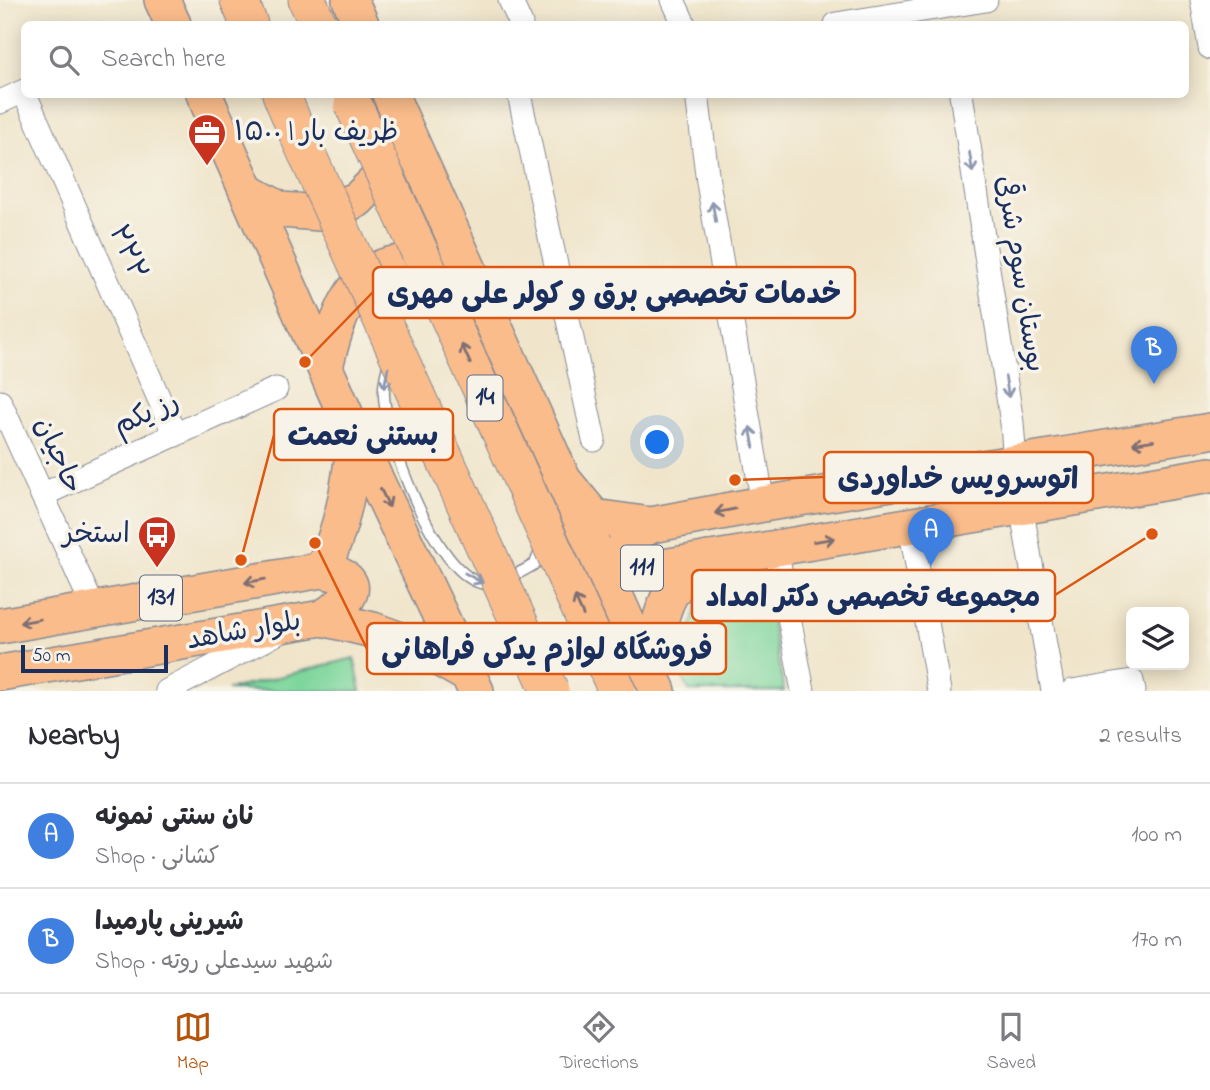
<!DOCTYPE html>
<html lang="en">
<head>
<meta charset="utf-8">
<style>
  body { margin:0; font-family:"Indie Flower","Playpen Sans Arabic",sans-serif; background:#f2f2f3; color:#2b2b33 }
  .controls { position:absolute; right:21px; bottom:21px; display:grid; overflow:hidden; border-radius:10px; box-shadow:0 4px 18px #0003 }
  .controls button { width:63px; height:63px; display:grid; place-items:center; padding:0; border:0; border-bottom:2px solid #e1e1e2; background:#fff; color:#2b2b33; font:35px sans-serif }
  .scale { position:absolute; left:21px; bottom:18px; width:147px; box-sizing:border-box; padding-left:7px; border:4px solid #1b2f5e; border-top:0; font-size:19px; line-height:24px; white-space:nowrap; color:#1b2f5e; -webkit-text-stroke:5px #f7f3e8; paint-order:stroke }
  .you { position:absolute; left:658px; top:443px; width:24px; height:24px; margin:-18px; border:5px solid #fff; border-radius:50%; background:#1a73e8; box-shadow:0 0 0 10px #1a73e833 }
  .badge { display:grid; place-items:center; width:46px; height:46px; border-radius:50%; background:#b45309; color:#fff; font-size:23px; font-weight:700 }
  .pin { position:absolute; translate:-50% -58px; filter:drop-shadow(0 2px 4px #0008) }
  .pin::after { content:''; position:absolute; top:37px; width:24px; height:21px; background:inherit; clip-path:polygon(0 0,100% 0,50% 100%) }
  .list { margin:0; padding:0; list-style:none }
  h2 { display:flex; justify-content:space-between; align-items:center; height:91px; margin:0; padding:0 28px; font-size:30px }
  h2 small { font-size:23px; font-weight:400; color:#7c7c81 }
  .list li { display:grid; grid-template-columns:46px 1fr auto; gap:21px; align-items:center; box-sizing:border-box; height:105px; padding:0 28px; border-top:2px solid #e1e1e2 }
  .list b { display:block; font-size:26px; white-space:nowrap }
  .list p { margin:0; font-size:23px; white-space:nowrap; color:#7c7c81 }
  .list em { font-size:23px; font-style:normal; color:#7c7c81 }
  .icon { flex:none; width:38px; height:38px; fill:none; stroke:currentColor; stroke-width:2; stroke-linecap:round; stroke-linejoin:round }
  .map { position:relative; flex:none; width:1210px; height:691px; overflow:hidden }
  .search { position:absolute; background:#fff; box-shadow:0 4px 18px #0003; left:21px; right:21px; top:21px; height:77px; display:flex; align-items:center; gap:18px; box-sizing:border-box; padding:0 24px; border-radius:10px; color:#7c7c81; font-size:26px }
  .sheet { height:301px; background:#fff }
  nav { display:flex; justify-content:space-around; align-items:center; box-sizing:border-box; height:98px; border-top:2px solid #e1e1e2; background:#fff; font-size:19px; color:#7c7c81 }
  nav a { display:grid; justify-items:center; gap:4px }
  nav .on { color:#b45309 }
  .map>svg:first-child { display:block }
</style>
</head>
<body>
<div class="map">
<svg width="1210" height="691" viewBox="0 0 1210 691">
  <rect width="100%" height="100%" fill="#f7f3e8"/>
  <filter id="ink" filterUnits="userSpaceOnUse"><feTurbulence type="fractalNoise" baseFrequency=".0143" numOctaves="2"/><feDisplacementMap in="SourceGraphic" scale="14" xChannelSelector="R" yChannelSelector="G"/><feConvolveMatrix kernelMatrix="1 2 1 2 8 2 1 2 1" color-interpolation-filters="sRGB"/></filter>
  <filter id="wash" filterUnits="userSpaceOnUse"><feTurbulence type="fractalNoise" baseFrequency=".00686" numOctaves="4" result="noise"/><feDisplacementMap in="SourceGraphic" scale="28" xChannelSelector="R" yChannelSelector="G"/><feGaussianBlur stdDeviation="1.57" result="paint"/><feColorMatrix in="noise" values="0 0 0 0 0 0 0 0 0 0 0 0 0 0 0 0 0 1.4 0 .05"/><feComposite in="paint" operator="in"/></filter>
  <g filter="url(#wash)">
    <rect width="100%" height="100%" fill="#f0e5cb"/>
    <g fill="#7dd69b" stroke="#4c827c" stroke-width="2">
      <polygon points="762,570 784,691 689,691 679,670 698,603 722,578"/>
      <polygon points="354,658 361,691 227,690"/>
    </g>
  </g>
  <g filter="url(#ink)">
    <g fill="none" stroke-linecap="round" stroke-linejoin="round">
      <defs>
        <g id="service">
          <polyline points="395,315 394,294 398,269"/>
          <path d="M389,362C387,371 384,380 384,388C381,430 437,581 486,584C500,585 523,571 535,564L542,546"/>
        </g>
        <g id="minor">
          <polyline points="510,0 521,24"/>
          <polyline points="673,0 684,24"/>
          <polyline points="1202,0 1210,48"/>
          <polyline points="836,24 986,0"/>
          <polyline points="25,94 175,435"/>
          <polyline points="519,94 594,440"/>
          <polyline points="697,94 708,182 763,504"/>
          <polyline points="961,94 1012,423 1015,463"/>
          <polyline points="0,102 24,91"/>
          <polyline points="0,402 94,609"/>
          <polyline points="42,495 276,389"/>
          <polyline points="1021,506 1053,691"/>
          <polyline points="910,525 939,691"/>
          <polyline points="776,548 803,691"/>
          <polyline points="167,691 276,634"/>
          <polyline points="1072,691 1132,681 1134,691"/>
        </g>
        <g id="primary">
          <polyline points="162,0 173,24"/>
          <polyline points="350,0 361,24"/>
          <polyline points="204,94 355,436 476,691"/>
          <polyline points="390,94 658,691"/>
          <polyline points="247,191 281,210 320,213 357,200 385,172 394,148"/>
          <path d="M325,367C336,323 352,261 408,263C425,263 435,264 449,272"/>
          <polyline points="566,483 594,517 651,525 763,504 1210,431"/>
          <polyline points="651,525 634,535 626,543 626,555 635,568 651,569 1210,475"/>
          <path d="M322,570C343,528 350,483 355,436"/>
          <path d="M0,626L322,570C328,572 338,573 343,577C365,592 333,611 322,618"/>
          <polyline points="0,673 322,618 373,630 417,646 470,676"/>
          <path d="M650,674C655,648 658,616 671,593C679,579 695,569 708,559"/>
        </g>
        <g id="trunk">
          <polyline points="239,0 249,24"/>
          <polyline points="307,0 318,24"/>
          <polyline points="281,94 297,132"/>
        </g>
      </defs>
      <use href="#service" stroke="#868a94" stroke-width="13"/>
      <use href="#minor" stroke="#868a94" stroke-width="25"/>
      <use href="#primary" stroke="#868a94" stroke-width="38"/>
      <use href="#trunk" stroke="#868a94" stroke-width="39"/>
      <use href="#service" stroke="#fff" stroke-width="10"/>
      <use href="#minor" stroke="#fff" stroke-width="23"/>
      <use href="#primary" stroke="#fabc8b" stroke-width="35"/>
      <use href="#trunk" stroke="#fabc8b" stroke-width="37"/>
      <defs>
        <g id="trunk-bridge">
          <polyline points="353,104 617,691"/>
          <polyline points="297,132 550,691"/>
        </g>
      </defs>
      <use href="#trunk-bridge" stroke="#868a94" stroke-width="39" stroke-linecap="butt"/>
      <use href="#trunk-bridge" stroke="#fabc8b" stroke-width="37"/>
    </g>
    <defs><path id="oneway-shaft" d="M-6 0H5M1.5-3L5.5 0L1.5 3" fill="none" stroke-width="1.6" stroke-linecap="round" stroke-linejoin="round" transform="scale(1.75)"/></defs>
    <g stroke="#8d97ae">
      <use href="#oneway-shaft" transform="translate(971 162) rotate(81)"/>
      <use href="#oneway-shaft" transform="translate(714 212) rotate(-100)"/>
      <use href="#oneway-shaft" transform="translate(386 378) rotate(101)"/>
      <use href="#oneway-shaft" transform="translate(1007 387) rotate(81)"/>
      <use href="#oneway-shaft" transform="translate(752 437) rotate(-100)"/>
      <use href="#oneway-shaft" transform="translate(474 578) rotate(29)"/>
    </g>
    <g stroke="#7f6e72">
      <use href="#oneway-shaft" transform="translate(466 354) rotate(-114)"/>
      <use href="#oneway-shaft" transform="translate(1143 442) rotate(171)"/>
      <use href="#oneway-shaft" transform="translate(385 498) rotate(64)"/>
      <use href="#oneway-shaft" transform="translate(725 511) rotate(169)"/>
      <use href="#oneway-shaft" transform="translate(824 540) rotate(-9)"/>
      <use href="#oneway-shaft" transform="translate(255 581) rotate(170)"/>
      <use href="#oneway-shaft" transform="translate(579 606) rotate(-114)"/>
      <use href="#oneway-shaft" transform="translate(30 621) rotate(170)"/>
    </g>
  </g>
  <defs>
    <symbol id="office-pin" viewBox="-11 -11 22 30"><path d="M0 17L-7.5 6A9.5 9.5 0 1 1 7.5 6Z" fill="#c8321e" stroke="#f7f3e8"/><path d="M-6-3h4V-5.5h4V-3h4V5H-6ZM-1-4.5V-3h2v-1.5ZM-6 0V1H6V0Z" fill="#fff"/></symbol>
    <symbol id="bus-pin" viewBox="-11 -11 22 30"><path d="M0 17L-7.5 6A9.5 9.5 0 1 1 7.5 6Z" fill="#c8321e" stroke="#f7f3e8"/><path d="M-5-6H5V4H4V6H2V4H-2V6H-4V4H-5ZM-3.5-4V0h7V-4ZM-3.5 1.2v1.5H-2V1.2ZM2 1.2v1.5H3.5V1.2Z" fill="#fff"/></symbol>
  </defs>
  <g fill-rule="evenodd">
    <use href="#office-pin" x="185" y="111" width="44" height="60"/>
    <use href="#bus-pin" x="135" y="513" width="44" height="60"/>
  </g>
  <g text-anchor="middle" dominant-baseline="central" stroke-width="7" stroke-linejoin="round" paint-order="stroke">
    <g fill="#f7f3e8" stroke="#5d6a87" stroke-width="2">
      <rect x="467.5" y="375.5" width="35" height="45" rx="5"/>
      <rect x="621" y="545.5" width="42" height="45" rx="5"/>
      <rect x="140" y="575.5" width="42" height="45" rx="5"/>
    </g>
    <g font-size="26" font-weight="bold" fill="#1b2f5e">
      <text x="485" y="398">14</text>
      <text x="642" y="568">111</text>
      <text x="161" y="598">131</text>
    </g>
    <g font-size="28" fill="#1b2f5e" stroke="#f7f3e8" text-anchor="start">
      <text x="234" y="133">ظریف بار | ۱۵۰۰</text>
      <text x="130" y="535" text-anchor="end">استخر</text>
    </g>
    <g font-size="28" fill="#1b2f5e" stroke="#f7f3e8">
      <text transform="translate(127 253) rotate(66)">۲۲۲</text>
      <text transform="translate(1019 274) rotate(81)">بوستان سوم شرقی</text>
      <text transform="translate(147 415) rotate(-24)">رز یکم</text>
      <text transform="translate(57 456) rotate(66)">حاجیان</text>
      <text transform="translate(244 632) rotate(-10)">بلوار شاهد</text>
    </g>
  </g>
  <path fill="none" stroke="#de5710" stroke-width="2.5" d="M305 362L373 292M241 560L274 435M735 480L824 477M1152 534L1055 595M315 543L367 649"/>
  <g fill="#de5710" stroke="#f7f3e8" stroke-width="2.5">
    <circle cx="305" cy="362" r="7"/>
    <circle cx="241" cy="560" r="7"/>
    <circle cx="735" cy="480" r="7"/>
    <circle cx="1152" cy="534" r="7"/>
    <circle cx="315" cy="543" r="7"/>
  </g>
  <g fill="#f7f3e8" stroke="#de5710" stroke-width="2.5">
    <rect x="373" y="267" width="482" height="51" rx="7"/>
    <rect x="274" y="409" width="179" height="51" rx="7"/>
    <rect x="824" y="452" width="269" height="51" rx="7"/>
    <rect x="692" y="570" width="363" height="51" rx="7"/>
    <rect x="367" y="623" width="359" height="51" rx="7"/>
  </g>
  <g font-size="30" text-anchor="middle" font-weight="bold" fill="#1b2f5e">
    <text x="614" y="303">خدمات تخصصی برق و کولر علی مهری</text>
    <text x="363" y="445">بستنی نعمت</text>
    <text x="958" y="488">اتوسرویس خداوردی</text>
    <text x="873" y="606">مجموعه تخصصی دکتر امداد</text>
    <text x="547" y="659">فروشگاه لوازم یدکی فراهانی</text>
  </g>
</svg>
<div class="controls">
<button><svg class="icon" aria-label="layers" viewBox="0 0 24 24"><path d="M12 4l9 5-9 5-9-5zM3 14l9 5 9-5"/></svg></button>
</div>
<div class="scale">50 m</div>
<div class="you"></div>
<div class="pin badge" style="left:931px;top:566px;background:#3f7fe0">A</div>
<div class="pin badge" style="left:1154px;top:384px;background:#3f7fe0">B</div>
<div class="search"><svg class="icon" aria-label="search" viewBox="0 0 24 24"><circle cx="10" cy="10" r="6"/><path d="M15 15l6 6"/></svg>Search here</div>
</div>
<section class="sheet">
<h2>Nearby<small>2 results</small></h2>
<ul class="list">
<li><span class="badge" style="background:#3f7fe0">A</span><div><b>نان سنتی نمونه</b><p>Shop · کشانی</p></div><em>100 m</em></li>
<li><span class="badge" style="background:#3f7fe0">B</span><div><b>شیرینی پارمیدا</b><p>Shop · شهید سیدعلی روته</p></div><em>170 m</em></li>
</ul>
</section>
<nav>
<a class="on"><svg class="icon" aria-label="map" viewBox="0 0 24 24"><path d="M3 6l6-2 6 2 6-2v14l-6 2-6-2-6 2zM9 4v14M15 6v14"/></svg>Map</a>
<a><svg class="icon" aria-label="directions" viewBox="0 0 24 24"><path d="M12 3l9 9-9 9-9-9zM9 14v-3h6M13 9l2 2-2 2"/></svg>Directions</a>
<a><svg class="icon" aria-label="saved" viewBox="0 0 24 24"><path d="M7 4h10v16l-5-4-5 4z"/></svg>Saved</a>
</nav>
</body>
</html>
